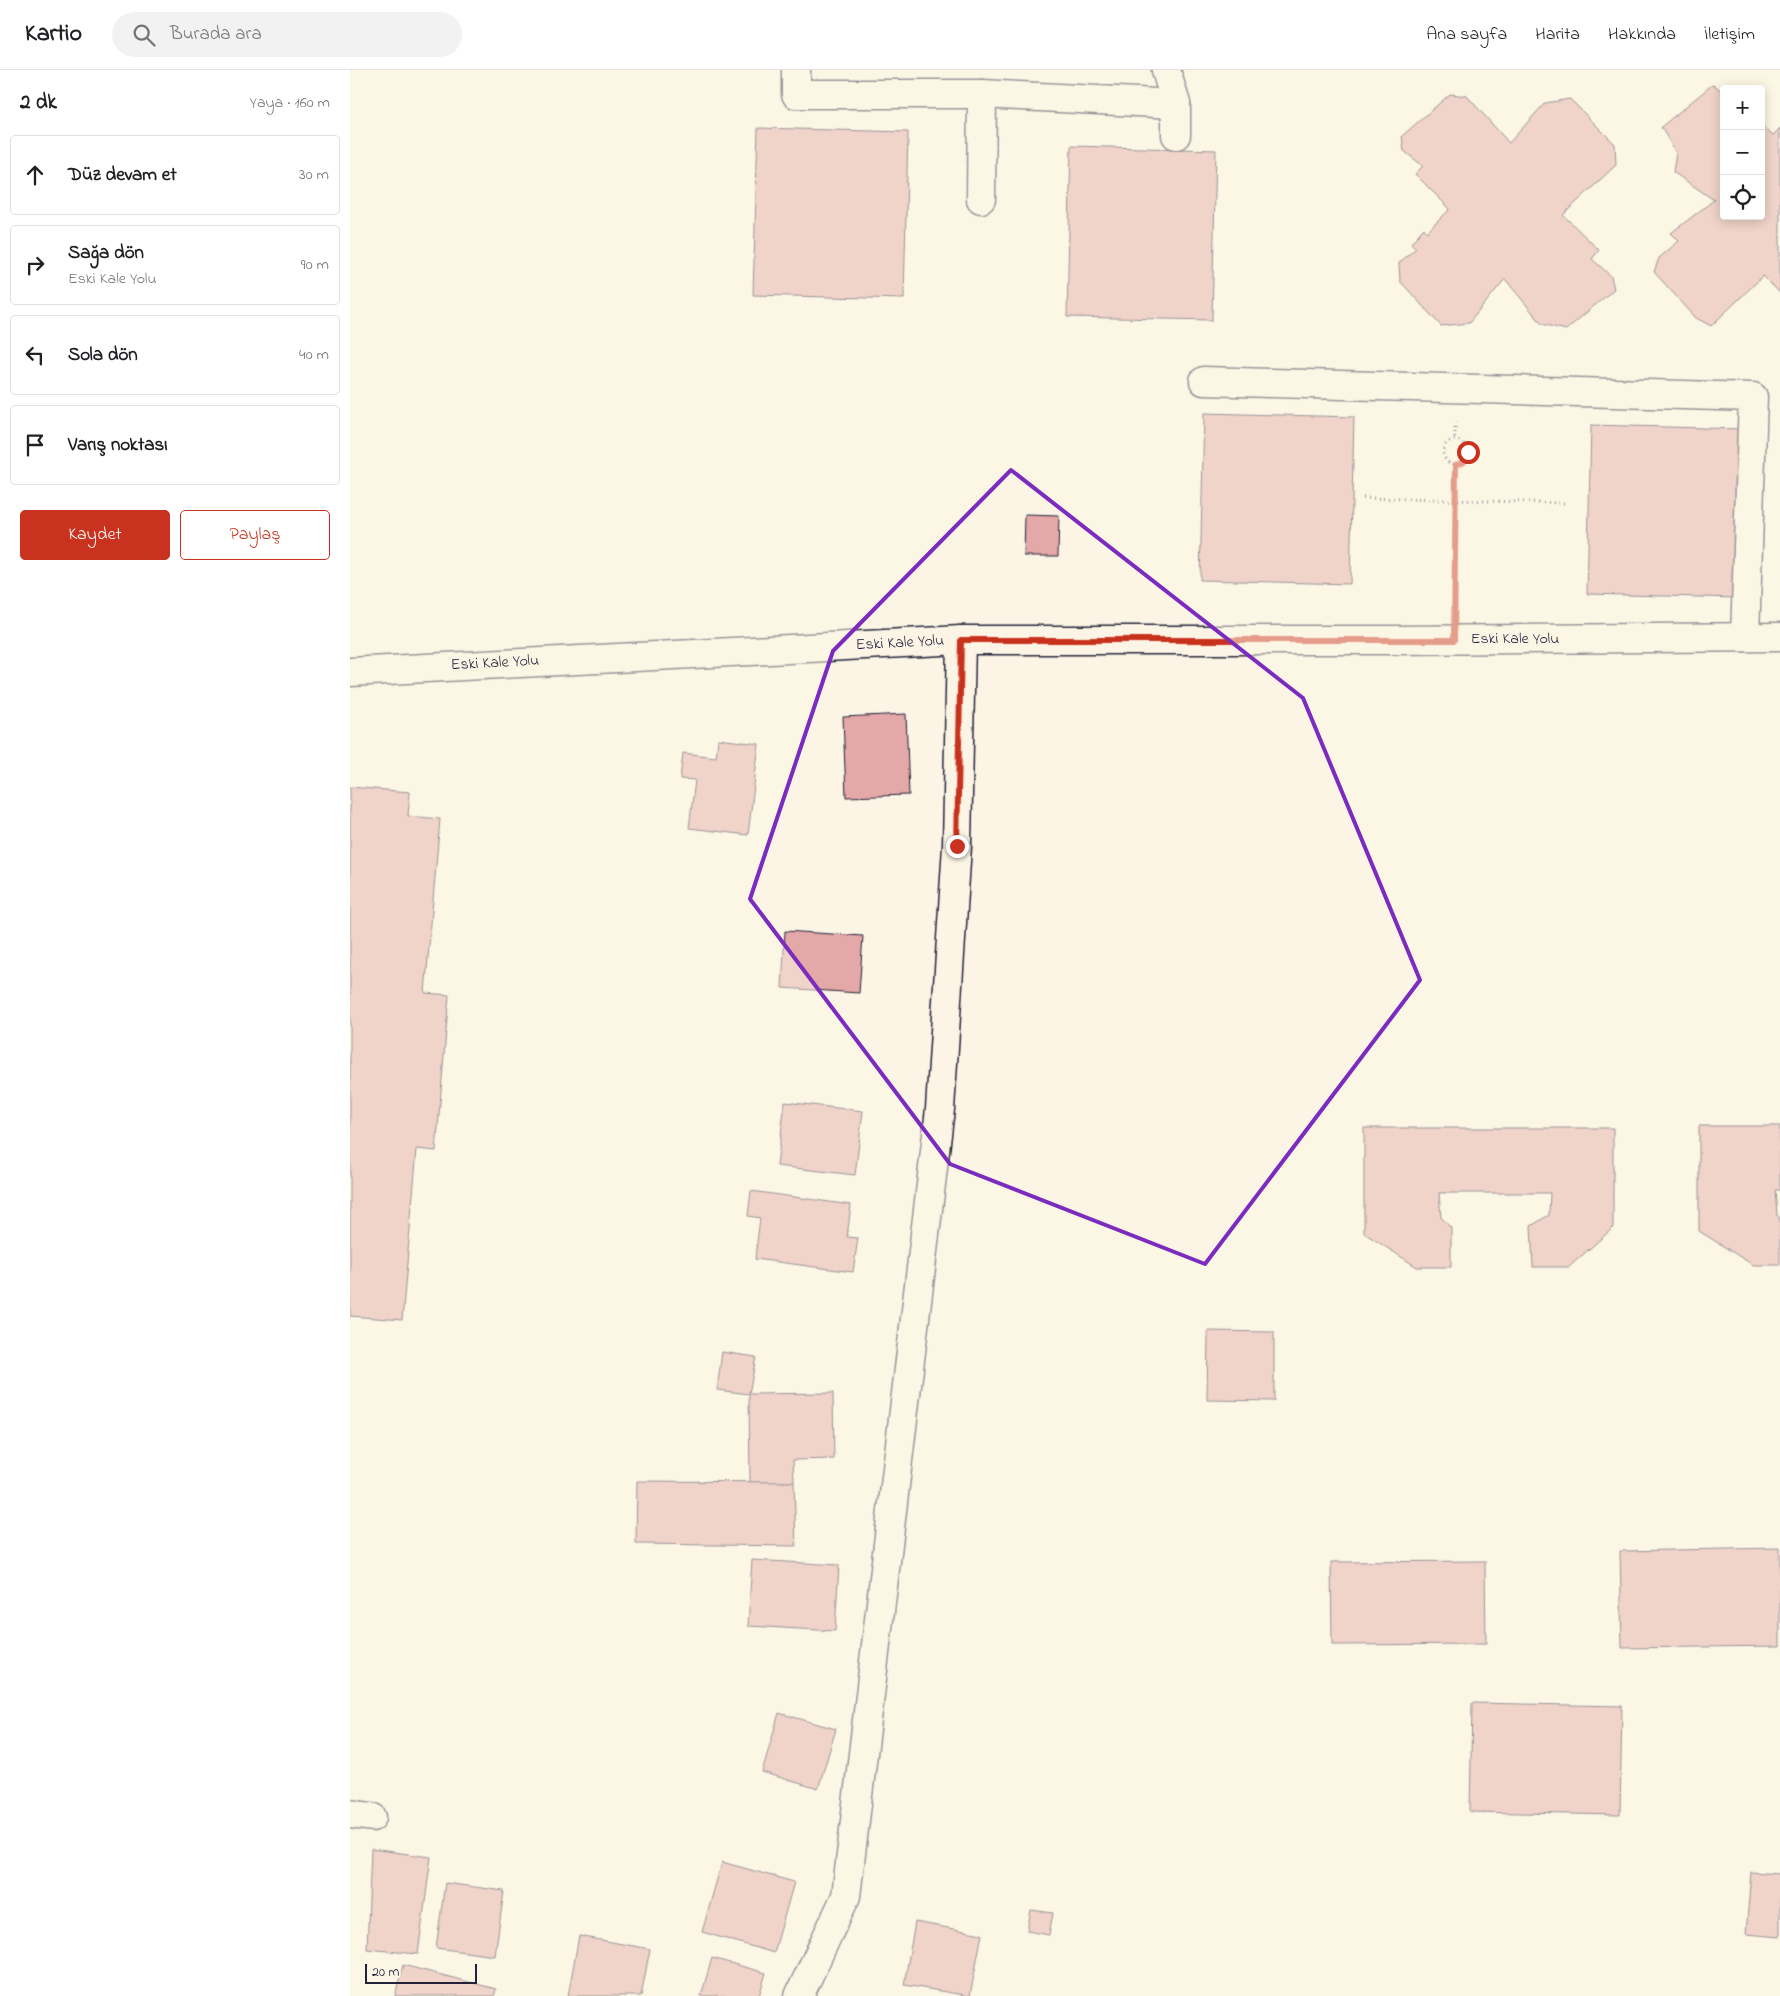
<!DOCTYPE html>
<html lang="tr">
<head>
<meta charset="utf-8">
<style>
  body { margin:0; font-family:"Indie Flower",sans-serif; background:#f2f2f2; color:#202124 }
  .controls { position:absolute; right:15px; top:15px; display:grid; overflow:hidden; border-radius:5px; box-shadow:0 2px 12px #0003 }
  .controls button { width:45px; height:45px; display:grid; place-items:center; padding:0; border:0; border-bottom:1px solid #e0e0e0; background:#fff; color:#202124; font:25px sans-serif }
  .scale { position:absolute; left:15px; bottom:12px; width:112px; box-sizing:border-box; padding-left:5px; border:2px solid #22223b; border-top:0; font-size:14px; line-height:18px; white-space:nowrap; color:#22223b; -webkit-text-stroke:4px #fcf5e5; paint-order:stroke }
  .stop { position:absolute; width:15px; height:15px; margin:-11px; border:4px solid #c8321e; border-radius:50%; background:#fff }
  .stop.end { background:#c8321e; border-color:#fff; box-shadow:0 1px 5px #0008 }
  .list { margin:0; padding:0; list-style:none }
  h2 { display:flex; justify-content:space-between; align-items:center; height:65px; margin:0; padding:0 20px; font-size:21px }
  h2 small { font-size:16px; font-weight:400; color:#757577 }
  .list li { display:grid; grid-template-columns:32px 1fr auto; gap:15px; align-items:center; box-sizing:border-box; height:80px; margin:0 10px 10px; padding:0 10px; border:1px solid #e0e0e0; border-radius:5px }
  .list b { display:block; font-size:19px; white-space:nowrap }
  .list p { margin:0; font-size:16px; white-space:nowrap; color:#757577 }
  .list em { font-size:16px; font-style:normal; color:#757577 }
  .actions { display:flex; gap:10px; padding:15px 20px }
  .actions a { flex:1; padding:11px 0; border:1px solid #c8321e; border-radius:5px; text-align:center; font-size:18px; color:#c8321e }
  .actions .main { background:#c8321e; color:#fff }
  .icon { flex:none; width:28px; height:28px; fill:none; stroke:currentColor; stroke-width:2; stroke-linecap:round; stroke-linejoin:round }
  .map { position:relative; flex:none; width:1430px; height:1926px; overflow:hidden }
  header { display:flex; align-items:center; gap:30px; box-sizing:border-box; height:70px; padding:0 25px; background:#fff; border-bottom:1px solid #e0e0e0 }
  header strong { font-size:24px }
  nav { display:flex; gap:28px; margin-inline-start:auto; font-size:18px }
  .search { width:350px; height:45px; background:#f2f2f2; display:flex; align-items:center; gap:12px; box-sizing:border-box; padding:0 18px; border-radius:28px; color:#757577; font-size:19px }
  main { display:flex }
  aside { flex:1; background:#fff }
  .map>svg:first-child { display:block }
</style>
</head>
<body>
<header>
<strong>Kartio</strong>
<div class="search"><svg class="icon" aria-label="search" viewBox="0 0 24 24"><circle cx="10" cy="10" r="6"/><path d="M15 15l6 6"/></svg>Burada ara</div>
<nav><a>Ana sayfa</a><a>Harita</a><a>Hakkında</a><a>İletişim</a></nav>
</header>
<main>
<aside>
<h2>2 dk<small>Yaya · 160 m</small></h2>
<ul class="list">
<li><svg class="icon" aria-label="ahead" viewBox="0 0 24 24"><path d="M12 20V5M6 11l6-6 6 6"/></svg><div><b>Düz devam et</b></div><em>30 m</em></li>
<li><svg class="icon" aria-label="right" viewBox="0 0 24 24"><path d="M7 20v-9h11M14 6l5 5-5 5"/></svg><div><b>Sağa dön</b><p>Eski Kale Yolu</p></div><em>90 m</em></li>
<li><svg class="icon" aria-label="left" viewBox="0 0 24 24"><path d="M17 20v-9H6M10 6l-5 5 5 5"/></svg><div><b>Sola dön</b></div><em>40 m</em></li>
<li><svg class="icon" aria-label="arrive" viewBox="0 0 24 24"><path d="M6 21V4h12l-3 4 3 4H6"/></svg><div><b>Varış noktası</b></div></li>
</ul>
<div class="actions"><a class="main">Kaydet</a><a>Paylaş</a></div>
</aside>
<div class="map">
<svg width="1430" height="1926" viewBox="0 0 1430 1926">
  <rect width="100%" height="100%" fill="#fcf5e5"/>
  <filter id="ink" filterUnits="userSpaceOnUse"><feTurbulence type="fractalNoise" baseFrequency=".02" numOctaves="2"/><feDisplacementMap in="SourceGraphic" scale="10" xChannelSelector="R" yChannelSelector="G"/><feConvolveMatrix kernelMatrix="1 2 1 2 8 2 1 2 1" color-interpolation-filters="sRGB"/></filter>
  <g filter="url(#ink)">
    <g fill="#e3a8a7" stroke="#22223b">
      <polygon points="1363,14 1374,23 1374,146 1411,146 1411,55 1423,65 1430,58 1430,223 1413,206 1361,256 1346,248 1304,202 1309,188 1329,171 1321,163 1364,130 1323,102 1326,83 1311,57"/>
      <polygon points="1100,24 1117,26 1159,73 1195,33 1220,29 1265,74 1266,95 1213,145 1249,180 1242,189 1261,206 1264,219 1216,260 1192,254 1155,209 1119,253 1091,256 1050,211 1049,193 1066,178 1061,173 1074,158 1077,162 1100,139 1065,104 1073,96 1054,81 1052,66"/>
      <polygon points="408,58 558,62 554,229 403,225"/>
      <polygon points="721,76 866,80 862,250 717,247"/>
      <polygon points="854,343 1004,347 1000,514 850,510"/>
      <polygon points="1241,355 1392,359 1388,528 1237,524"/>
      <polygon points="675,445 709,446 708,486 674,486"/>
      <polygon points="556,644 559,725 496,727 493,647"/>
      <polygon points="368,669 409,674 398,765 339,758 345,710 330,709 333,683 366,687"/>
      <polygon points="0,717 60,722 58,746 90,749 75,923 99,925 86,1081 67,1079 52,1250 0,1246"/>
      <polygon points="435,861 513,866 509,923 432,918"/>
      <polygon points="435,1032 513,1041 505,1105 427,1096"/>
      <polygon points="1349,1056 1430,1056 1430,1120 1425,1120 1427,1145 1430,1148 1430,1195 1403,1195 1349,1161"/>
      <polygon points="1014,1058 1263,1058 1263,1158 1219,1197 1183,1197 1181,1156 1199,1145 1200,1123 1089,1123 1091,1147 1101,1158 1101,1197 1067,1197 1014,1163"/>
      <polygon points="401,1121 501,1135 497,1167 508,1168 503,1202 405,1189 410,1148 398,1146"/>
      <polygon points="858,1261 924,1262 924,1331 857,1330"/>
      <polygon points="372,1282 406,1287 399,1324 367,1320"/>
      <polygon points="483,1323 484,1389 443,1390 444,1412 400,1413 399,1324"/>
      <polygon points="287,1411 444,1412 446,1476 286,1474"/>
      <polygon points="1430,1478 1430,1576 1272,1578 1270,1481"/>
      <polygon points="402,1490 489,1495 485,1561 398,1556"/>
      <polygon points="1135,1491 1136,1574 982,1575 981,1492"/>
      <polygon points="1122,1633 1272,1636 1270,1745 1120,1742"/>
      <polygon points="429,1643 486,1659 468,1719 412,1702"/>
      <polygon points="21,1779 81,1787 68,1884 17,1879"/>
      <polygon points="372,1792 444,1812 424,1883 352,1862"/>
      <polygon points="1401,1802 1430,1804 1430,1867 1396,1864"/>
      <polygon points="95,1813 154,1821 145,1886 86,1878"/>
      <polygon points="681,1840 703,1843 699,1865 677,1861"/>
      <polygon points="565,1852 632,1864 620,1926 554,1915"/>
      <polygon points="229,1866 300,1879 291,1926 218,1926"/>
      <polygon points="362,1888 416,1903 409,1926 351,1926"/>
      <polygon points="53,1895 146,1919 144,1926 45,1926"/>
    </g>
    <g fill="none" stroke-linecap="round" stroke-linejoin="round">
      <defs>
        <g id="minor">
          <polyline points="446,0 446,24 632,24 826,34"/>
          <polyline points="816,0 826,34 826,65"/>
          <polyline points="631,129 632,24"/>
          <polyline points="854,311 1403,327 1395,567"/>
          <polyline points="0,1744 22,1747"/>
          <polyline points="449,1926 496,1826 590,1039 607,776 611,570"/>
        </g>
        <polyline id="tertiary" points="0,602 611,570 1040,570 1430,567"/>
      </defs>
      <use href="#minor" stroke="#22223b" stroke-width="31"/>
      <use href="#tertiary" stroke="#22223b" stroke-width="31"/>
      <g stroke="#22223b" stroke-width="3" stroke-dasharray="1 4" stroke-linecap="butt">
        <polyline points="1105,352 1105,369"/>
        <circle cx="1105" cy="382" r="12"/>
        <polyline points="1013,428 1216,433"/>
        <polyline points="1105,536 1105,395"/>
      </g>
      <use href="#minor" stroke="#fcf5e5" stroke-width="28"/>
      <use href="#tertiary" stroke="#fcf5e5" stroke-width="28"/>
    </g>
  </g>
  <g fill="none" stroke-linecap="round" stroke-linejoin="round" filter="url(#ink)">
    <polyline stroke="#c8321e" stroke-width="6" points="607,776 611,570 1104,570 1106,395 1114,391 1118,382"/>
  </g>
  <path d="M0 0H1430V1926H0ZM661,400L953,628L1070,910L855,1194L600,1094L400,829L483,581Z" fill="#fcf5e5" fill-opacity=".55" fill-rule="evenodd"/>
  <path fill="none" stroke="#7b2cbf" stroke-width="4" stroke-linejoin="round" d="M661,400L953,628L1070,910L855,1194L600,1094L400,829L483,581Z"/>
  <g text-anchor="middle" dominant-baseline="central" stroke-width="4" stroke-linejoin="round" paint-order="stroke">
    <g font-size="16" fill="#22223b" stroke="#fcf5e5">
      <text x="1165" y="569">Eski Kale Yolu</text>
      <text transform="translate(550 573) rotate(-3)">Eski Kale Yolu</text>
      <text transform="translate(145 593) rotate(-3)">Eski Kale Yolu</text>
    </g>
  </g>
</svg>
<div class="controls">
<button>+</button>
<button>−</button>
<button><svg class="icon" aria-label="locate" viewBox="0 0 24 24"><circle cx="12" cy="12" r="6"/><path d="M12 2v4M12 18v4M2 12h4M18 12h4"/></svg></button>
</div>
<div class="scale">20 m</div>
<div class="stop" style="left:1118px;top:382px"></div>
<div class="stop end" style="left:607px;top:776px"></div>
</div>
</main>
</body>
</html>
